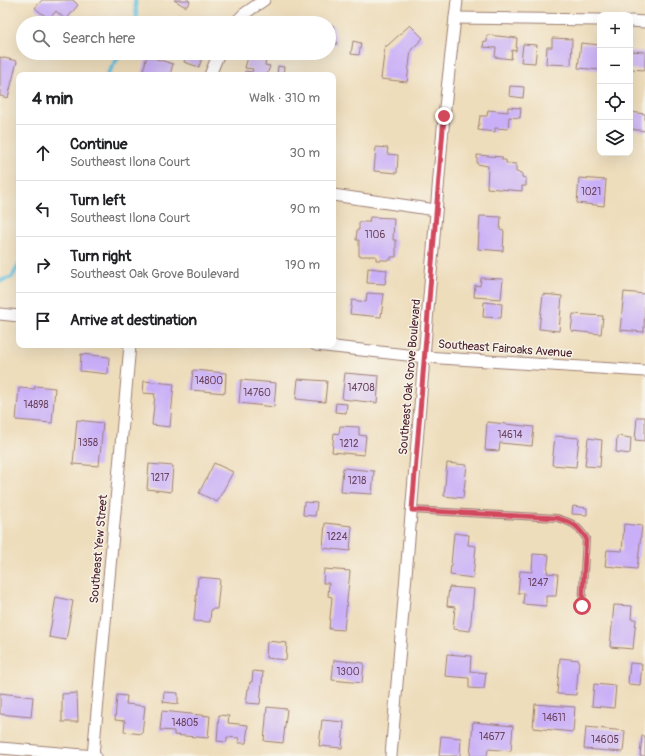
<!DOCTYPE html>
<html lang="en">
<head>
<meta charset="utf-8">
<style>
  body { margin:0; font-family:Pangolin,sans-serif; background:#f6f6f6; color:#202124 }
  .controls { position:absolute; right:12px; top:12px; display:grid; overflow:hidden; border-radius:8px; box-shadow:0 4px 16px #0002 }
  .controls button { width:36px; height:36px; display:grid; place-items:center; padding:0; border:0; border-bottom:1px solid #e0e0e0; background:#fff; color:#202124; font:20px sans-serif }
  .stop { position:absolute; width:12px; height:12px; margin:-9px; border:3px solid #d1495b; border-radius:50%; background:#fff }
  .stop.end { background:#d1495b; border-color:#fff; box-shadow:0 1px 4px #0008 }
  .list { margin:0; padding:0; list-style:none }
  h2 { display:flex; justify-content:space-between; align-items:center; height:52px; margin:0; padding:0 16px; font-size:17px }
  h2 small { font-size:13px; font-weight:400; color:#757577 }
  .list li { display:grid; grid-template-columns:26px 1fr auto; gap:12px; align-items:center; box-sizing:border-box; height:56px; padding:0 16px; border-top:1px solid #e0e0e0 }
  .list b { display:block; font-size:15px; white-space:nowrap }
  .list p { margin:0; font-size:13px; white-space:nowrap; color:#757577 }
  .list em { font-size:13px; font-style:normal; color:#757577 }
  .icon { flex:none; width:22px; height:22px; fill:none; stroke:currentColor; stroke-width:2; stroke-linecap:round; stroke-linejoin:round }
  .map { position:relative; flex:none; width:645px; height:756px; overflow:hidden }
  .search { position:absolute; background:#fff; box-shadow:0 4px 16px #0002; left:16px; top:16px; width:320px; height:44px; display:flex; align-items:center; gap:10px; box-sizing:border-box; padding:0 14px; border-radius:22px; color:#757577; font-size:15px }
  .panel { position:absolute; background:#fff; box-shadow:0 4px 16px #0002; left:16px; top:72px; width:320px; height:276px; border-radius:8px }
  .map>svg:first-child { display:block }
</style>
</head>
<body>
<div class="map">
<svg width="645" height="756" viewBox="0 0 645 756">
  <rect width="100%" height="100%" fill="#f7f3e8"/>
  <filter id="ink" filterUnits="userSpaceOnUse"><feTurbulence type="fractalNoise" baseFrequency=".025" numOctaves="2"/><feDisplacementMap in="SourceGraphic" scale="8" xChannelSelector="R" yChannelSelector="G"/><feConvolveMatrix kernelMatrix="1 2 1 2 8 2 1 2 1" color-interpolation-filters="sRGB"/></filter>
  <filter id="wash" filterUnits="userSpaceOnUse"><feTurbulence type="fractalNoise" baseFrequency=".012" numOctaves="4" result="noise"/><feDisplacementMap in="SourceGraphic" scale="16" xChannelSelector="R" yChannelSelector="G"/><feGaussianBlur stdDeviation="0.9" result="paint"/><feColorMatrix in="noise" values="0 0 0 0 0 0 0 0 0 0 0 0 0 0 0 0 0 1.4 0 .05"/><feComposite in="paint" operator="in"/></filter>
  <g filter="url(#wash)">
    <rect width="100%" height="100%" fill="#edb"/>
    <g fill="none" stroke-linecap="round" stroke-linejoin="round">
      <g stroke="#63c2e2" stroke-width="4">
        <polyline points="135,0 137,23"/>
        <polyline points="107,75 121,53"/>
        <polyline points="0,281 12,277 19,264"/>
      </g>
    </g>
    <g id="blocks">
      <g fill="#c9aff8">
        <polygon points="42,0 73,0 78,5 66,20 56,11 49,19 35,8"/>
        <polygon points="174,0 189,0 190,2 187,6 184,6"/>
        <polygon points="329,25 333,25 337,44 329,45"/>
        <polygon points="410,25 423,38 411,50 407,82 381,79 385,46 387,46"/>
        <polygon points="487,35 517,38 516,51 512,50 511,59 495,57 496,48 483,47 484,41 487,42"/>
        <polygon points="552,38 572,39 571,65 546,64 547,47 552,47"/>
        <polygon points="353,41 361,43 359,55 351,54"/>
        <polygon points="581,43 600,45 600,70 578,68"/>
        <polygon points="523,44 537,45 535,63 521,62"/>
        <polygon points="630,51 645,52 645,70 630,69"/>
        <polygon points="180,53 204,53 199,67 184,62 186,55"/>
        <polygon points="249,53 256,53 267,56 265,65 270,66 267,75 244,75 245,71 252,72 253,69 245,68"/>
        <polygon points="147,56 173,64 170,75 142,75"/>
        <polygon points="0,57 17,61 8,98 0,96"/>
        <polygon points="278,66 284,67 283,75 277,75"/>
        <polygon points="510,86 524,87 523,98 509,96"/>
        <polygon points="508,107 521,108 520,118 509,117 508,129 495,128 495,132 478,130 480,116 487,116 488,110 508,112"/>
        <polygon points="631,112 645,114 645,131 630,129"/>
        <polygon points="376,147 388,148 387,154 398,155 397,173 374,171"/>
        <polygon points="477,155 502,157 502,160 506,160 506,163 516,164 516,172 522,173 522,177 526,178 526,186 522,186 522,191 487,188 488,166 477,164"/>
        <polygon points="579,178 606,180 604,206 577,203"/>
        <polygon points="480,216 501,217 500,230 504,231 503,251 478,249"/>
        <polygon points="370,217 394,218 393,240 396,240 396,257 391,257 391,260 376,260 376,256 359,256 359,240 356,240 357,230 359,230 359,222 369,222"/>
        <polygon points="368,268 387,270 385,284 367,283"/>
        <polygon points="481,278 503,279 501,299 474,297 475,285 480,286"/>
        <polygon points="624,292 645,294 644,332 620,330"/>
        <polygon points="367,293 384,294 381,317 350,314 352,300 366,302"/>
        <polygon points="543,294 562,296 559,331 539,329"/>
        <polygon points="484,302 502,304 501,318 483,317"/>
        <polygon points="573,314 603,316 601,334 571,331"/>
        <polygon points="81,354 109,357 108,374 80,371"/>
        <polygon points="193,370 226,373 225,393 191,390"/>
        <polygon points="345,373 379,376 377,403 342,399"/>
        <polygon points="298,379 327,381 325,402 296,399"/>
        <polygon points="241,380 276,383 274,407 239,403"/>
        <polygon points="144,381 174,384 170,427 152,425 155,394 143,393"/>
        <polygon points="35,386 55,388 52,423 16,420 19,388 35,389"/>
        <polygon points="336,403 347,404 346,413 335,412"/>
        <polygon points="637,417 645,417 645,441 635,440"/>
        <polygon points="77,420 103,423 99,466 73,464"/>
        <polygon points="487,422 534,427 532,446 500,443 499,451 485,450"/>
        <polygon points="340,426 359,427 359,435 366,436 364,455 332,452 334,433 339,434"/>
        <polygon points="555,436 579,438 576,467 552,465"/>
        <polygon points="617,436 631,438 630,454 616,452"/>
        <polygon points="588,438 602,440 600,467 585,466"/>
        <polygon points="214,463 233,472 217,502 199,493"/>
        <polygon points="447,463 467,465 463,498 444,496"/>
        <polygon points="149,464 173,466 171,492 147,489"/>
        <polygon points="343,468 374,471 372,494 341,492"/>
        <polygon points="304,502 317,503 315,516 303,515"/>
        <polygon points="573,506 587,508 587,515 572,514"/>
        <polygon points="325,523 352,526 350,551 323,548"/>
        <polygon points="624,524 642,526 637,569 605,566 607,550 622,551"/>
        <polygon points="454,533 469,535 468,545 476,546 473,578 450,575"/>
        <polygon points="533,554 549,555 547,573 558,574 556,596 546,596 546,606 523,604 524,593 518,593 520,571 532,572"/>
        <polygon points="324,569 350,571 344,630 329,629 332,597 328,596 329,583 323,583"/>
        <polygon points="198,577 220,579 217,609 211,609 210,622 194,621"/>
        <polygon points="449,587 474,589 470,631 453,629 455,607 447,606"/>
        <polygon points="56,597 73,601 66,640 49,637"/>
        <polygon points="614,605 632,606 631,619 636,619 633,649 610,647"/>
        <polygon points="267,641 287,643 286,660 266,658"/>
        <polygon points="447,654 471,656 470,671 486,673 484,689 469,688 469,678 445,676"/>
        <polygon points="560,658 579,660 576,695 557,694"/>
        <polygon points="334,660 364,663 362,683 332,680"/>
        <polygon points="630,663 642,664 640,685 628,684"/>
        <polygon points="253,671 263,672 260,704 246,703 248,689 249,689 250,682 252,682"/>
        <polygon points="594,684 616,686 614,708 592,706"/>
        <polygon points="164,692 178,693 178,704 163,702"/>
        <polygon points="0,693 33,697 31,717 0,714"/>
        <polygon points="77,693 78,722 62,722 62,694"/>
        <polygon points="117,695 127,696 126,704 145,706 142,734 124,732 125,721 115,720"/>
        <polygon points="535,704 575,707 573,732 533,728"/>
        <polygon points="267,707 287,709 283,743 264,741"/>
        <polygon points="162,711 210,716 208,738 174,735 174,731 160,730"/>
        <polygon points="219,715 229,716 228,723 248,725 246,743 238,743 239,738 227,737 227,742 217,741"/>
        <polygon points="322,720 344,722 342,748 319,746"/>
        <polygon points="473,722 513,726 511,751 488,749 487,756 470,756"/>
        <polygon points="586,727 625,731 623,752 584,749"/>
        <polygon points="441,736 461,738 460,756 439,756"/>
        <polygon points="642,736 645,736 645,756 640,756"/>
      </g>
    </g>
  </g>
  <g filter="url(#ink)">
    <use href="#blocks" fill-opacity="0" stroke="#9c7e73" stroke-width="1"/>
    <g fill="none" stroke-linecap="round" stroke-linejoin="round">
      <defs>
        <path id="service" d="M412,510L557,518C573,523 576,524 586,538L582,606"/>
        <g id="minor">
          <polyline points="455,18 600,20"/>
          <polyline points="630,21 645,22"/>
          <polyline points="235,23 244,14 264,0"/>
          <polyline points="210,75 219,53"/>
          <polyline points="333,195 436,210"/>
          <polyline points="0,314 19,316"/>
          <polyline points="316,345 425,357 645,371"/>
          <polyline points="0,748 95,756"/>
          <polyline points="93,756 130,345"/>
          <polyline points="391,756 444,116 457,0"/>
        </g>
      </defs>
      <use href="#service" stroke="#9c7e73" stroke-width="8"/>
      <use href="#minor" stroke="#9c7e73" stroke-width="13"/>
      <use href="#service" stroke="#fff" stroke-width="5.5"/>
      <use href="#minor" stroke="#fff" stroke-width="11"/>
    </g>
  </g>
  <g fill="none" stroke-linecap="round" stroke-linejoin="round" filter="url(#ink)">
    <path stroke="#d1495b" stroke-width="5" d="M444,116L412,510L557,518C573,523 576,524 586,538L582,606"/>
  </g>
  <g text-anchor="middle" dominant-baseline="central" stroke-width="3" stroke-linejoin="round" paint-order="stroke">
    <g font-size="10" fill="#6a435e">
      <text x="591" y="192">1021</text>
      <text x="375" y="235">1106</text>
      <text x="209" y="381">14800</text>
      <text x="361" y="388">14708</text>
      <text x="257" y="393">14760</text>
      <text x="36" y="405">14898</text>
      <text x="510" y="435">14614</text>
      <text x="88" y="443">1358</text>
      <text x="349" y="444">1212</text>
      <text x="160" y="478">1217</text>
      <text x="357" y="481">1218</text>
      <text x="337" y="537">1224</text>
      <text x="538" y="583">1247</text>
      <text x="348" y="672">1300</text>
      <text x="554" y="718">14611</text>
      <text x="185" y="723">14805</text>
      <text x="492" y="737">14677</text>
      <text x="605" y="740">14605</text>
    </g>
    <g font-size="12" fill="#4a1f2b" stroke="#f7f3e8">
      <text transform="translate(505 349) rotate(4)">Southeast Fairoaks Avenue</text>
      <text transform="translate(410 377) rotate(-85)">Southeast Oak Grove Boulevard</text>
      <text transform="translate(99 549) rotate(-85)">Southeast Yew Street</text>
    </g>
  </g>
</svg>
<div class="controls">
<button>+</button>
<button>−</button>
<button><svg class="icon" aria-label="locate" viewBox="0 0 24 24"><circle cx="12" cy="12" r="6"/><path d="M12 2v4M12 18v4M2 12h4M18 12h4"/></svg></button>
<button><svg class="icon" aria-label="layers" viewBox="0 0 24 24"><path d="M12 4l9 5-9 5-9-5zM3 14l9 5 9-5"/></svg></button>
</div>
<div class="stop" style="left:582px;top:606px"></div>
<div class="stop end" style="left:444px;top:116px"></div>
<div class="search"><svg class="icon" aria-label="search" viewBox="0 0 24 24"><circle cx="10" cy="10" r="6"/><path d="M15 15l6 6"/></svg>Search here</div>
<section class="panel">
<h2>4 min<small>Walk · 310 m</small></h2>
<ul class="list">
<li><svg class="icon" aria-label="ahead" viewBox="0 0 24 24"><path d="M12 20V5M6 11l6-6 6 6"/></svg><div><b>Continue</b><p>Southeast Ilona Court</p></div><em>30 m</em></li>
<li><svg class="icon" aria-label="left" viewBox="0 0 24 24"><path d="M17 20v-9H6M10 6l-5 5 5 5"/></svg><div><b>Turn left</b><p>Southeast Ilona Court</p></div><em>90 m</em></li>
<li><svg class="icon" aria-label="right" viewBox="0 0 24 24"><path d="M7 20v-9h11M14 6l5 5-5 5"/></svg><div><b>Turn right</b><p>Southeast Oak Grove Boulevard</p></div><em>190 m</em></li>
<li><svg class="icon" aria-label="arrive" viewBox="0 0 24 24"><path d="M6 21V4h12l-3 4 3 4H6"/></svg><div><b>Arrive at destination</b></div></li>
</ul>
</section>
</div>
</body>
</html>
